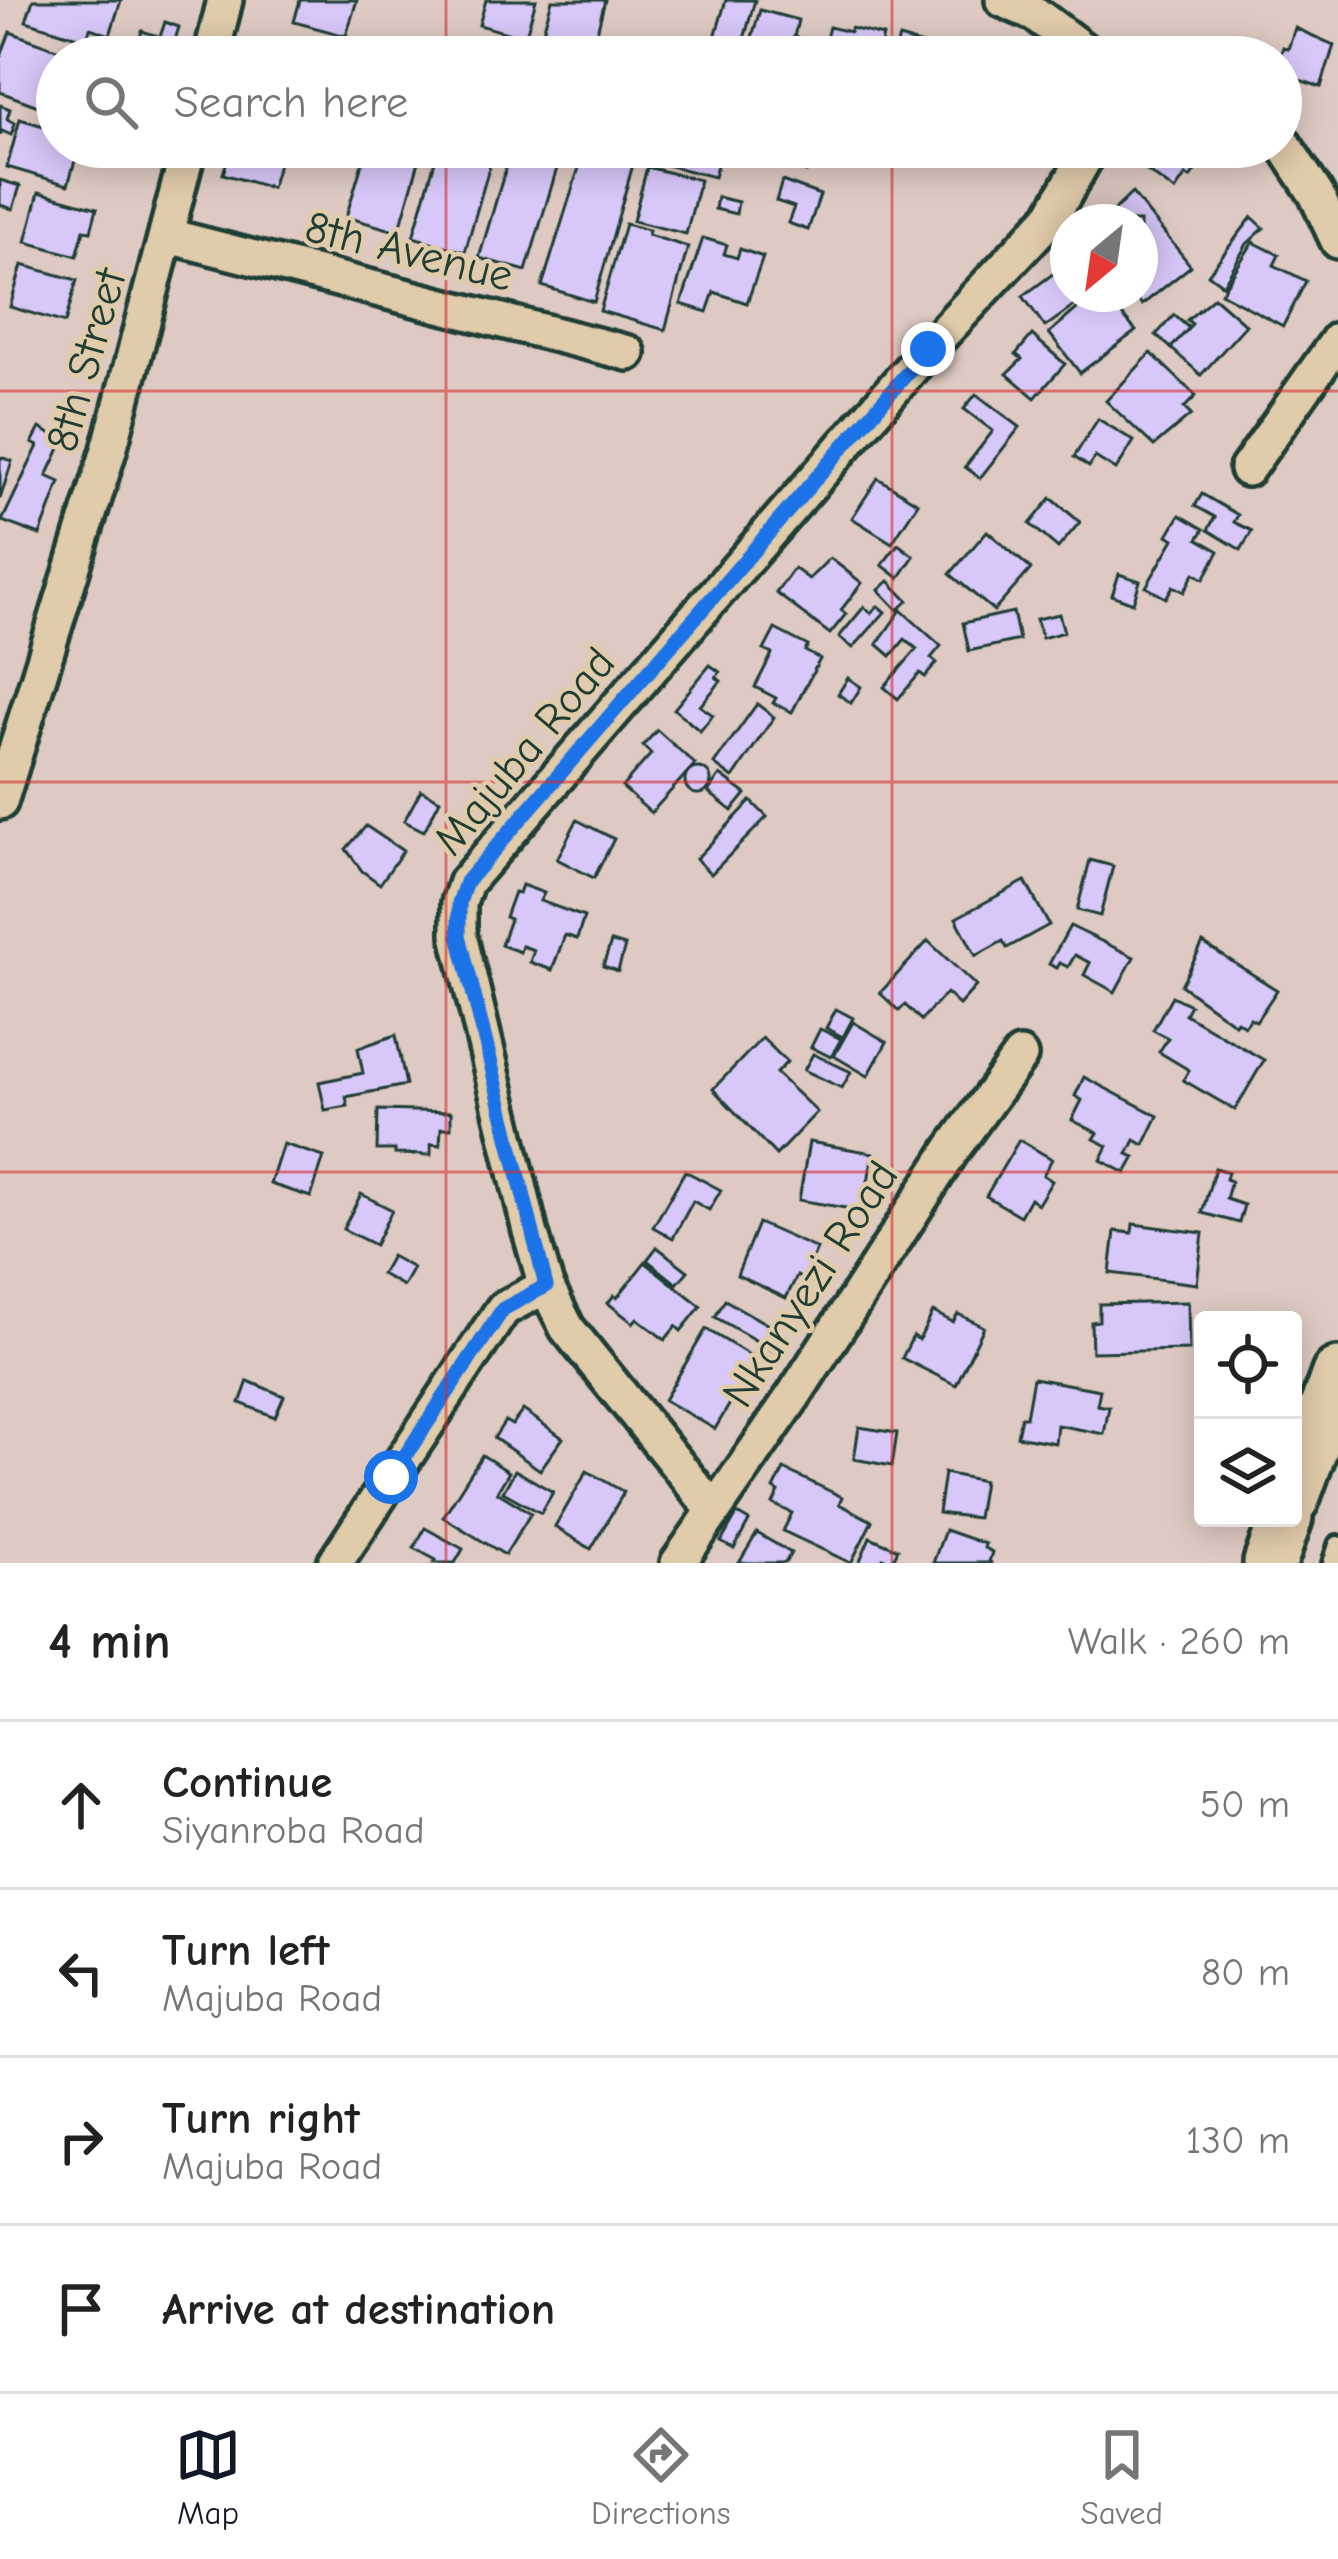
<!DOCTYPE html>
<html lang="en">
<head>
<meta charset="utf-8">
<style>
  body { margin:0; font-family:"Comic Neue",sans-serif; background:#f2f2f2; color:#222 }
  .controls { position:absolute; right:36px; bottom:36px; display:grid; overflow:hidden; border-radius:12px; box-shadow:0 6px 30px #0003 }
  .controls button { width:108px; height:108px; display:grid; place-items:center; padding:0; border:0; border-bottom:3px solid #e0e0e0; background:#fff; color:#222; font:60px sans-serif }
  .compass { position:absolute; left:1050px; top:204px; width:108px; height:108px; border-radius:50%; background:#fff; box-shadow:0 6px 30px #0003; rotate:209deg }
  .stop { position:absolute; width:36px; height:36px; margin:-27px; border:9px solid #1a73e8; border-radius:50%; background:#fff }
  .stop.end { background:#1a73e8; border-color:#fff; box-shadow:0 3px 12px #0008 }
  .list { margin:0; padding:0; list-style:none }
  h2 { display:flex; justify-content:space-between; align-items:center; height:156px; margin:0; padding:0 48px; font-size:51px }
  h2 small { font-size:39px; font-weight:400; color:#767676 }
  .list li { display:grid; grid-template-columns:78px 1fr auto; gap:36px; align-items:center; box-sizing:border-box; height:168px; padding:0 48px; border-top:3px solid #e0e0e0 }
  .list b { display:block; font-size:45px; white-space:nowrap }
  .list p { margin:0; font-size:39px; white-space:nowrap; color:#767676 }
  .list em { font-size:39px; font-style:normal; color:#767676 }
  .icon { flex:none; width:66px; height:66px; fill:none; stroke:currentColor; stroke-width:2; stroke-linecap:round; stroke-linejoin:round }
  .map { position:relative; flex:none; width:1338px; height:1563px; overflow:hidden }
  .search { position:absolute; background:#fff; box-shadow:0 6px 30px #0003; left:36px; right:36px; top:36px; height:132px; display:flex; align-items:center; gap:30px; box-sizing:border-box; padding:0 42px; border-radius:66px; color:#767676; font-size:45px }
  .sheet { height:828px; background:#fff }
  nav { display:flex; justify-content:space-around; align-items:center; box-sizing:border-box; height:168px; border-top:3px solid #e0e0e0; background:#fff; font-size:33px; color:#767676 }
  nav a { display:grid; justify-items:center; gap:6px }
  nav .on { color:#111827 }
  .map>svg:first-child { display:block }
</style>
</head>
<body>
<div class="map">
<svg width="1338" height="1563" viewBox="0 0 1338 1563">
  <rect width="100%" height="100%" fill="#decac2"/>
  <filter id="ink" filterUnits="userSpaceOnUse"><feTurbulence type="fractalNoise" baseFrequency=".00833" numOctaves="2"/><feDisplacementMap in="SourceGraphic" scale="24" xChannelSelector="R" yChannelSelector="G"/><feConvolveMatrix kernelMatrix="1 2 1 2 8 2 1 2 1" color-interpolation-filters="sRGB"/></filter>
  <g filter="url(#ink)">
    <g fill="#d8c8fa" stroke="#1f3d34" stroke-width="3">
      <polygon points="33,0 121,0 110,35 90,28 87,40 26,21"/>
      <polygon points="300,0 357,0 346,36 294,22"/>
      <polygon points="486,0 536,0 525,38 479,25"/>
      <polygon points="552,0 605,0 592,52 541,38"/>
      <polygon points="726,0 755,0 739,57 709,57"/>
      <polygon points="760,10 798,20 794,37 814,43 810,57 746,57"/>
      <polygon points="165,22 179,27 170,57 134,57 142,31 160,37"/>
      <polygon points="829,27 850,32 851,28 883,36 878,57 821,57"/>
      <polygon points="1295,28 1334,45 1321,87 1281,74 1280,57 1283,47 1288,49"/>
      <polygon points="10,32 78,57 57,57 57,113 0,92 0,58"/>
      <polygon points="481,37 525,50 523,57 475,57"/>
      <polygon points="899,38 951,53 950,57 893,57"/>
      <polygon points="108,39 126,46 122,57 102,55"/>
      <polygon points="539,48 572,57 537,57"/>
      <polygon points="0,105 10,109 7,119 15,123 11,135 2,131 0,135"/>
      <polygon points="20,119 57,130 57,147 79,147 68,185 7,167"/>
      <polygon points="231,147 284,147 271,188 223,174"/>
      <polygon points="367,147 423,147 399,232 346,217"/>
      <polygon points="439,147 495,147 465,252 413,237"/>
      <polygon points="512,147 535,147 561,155 526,271 479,258"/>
      <polygon points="579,147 638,147 594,302 542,286 582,158 576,157"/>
      <polygon points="653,147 696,147 720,154 714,177 650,161"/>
      <polygon points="867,147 898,147 891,160"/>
      <polygon points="1154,147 1212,147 1190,178 1186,175 1175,191 1140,166"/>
      <polygon points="798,149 813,154 806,172 792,168"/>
      <polygon points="647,167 700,180 686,234 633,221"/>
      <polygon points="0,180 20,186 13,209 0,205"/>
      <polygon points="782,181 820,195 808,230 788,223 794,207 776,201"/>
      <polygon points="39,192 97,208 91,231 84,230 77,256 26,242"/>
      <polygon points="1132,193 1191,266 1142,305 1133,294 1140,294 1140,222 1102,222"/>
      <polygon points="717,197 738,202 736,214 715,209"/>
      <polygon points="1252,217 1264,228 1247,244 1223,285 1208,274"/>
      <polygon points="625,224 649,230 648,235 688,247 665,330 600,311"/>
      <polygon points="703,238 727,245 724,254 737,258 740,249 763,257 747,303 714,292 707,312 681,304"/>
      <polygon points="1253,242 1279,255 1274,265 1306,281 1283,326 1221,293"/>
      <polygon points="22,265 77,280 65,323 10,307"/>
      <polygon points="1054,273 1077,304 1045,327 1023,296"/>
      <polygon points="1104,294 1136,331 1080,373 1049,333 1092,296 1095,301"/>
      <polygon points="1214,297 1246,325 1201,375 1171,348 1192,324 1187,320"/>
      <polygon points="1174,315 1189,328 1171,348 1156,335"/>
      <polygon points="1032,335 1065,364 1035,398 1007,374 1022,359 1016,354"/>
      <polygon points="1151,353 1196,396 1184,408 1191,415 1154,446 1106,401"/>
      <polygon points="976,394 1020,427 980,478 965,467 993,431 964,409"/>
      <polygon points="1098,419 1134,441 1116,470 1095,457 1089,467 1074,457"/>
      <polygon points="40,428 63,442 47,476 60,482 40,535 2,521 38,446 32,443"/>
      <polygon points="0,457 12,461 0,499"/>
      <polygon points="878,478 918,503 892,543 852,518"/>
      <polygon points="1202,494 1238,515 1234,522 1252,531 1241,550 1208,530 1215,517 1195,506"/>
      <polygon points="1051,498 1080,522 1058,548 1030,524"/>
      <polygon points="1180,515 1204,529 1198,539 1219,551 1204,579 1194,573 1184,592 1173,586 1166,598 1146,587 1174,539 1168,535"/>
      <polygon points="987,531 1031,569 994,611 950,574"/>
      <polygon points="898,544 914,556 899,578 882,565"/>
      <polygon points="830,558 862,583 841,610 846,614 830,634 776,593 794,568 809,579"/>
      <polygon points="1119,574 1140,581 1133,603 1112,595"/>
      <polygon points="889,581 908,601 898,610 879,590"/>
      <polygon points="878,606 885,612 853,648 839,637 864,607 871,613"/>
      <polygon points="901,610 941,646 931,658 937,663 925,677 920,673 898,699 884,687 917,649 905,639 891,656 877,644"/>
      <polygon points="1013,612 1019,640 969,651 963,623"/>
      <polygon points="1059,614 1064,632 1042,638 1036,619"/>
      <polygon points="775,629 808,646 805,651 820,659 792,712 773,703 776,698 755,687 772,654 764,650"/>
      <polygon points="710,665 720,672 716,677 721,681 700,706 713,715 700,731 674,709"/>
      <polygon points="848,678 861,687 851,703 838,694"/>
      <polygon points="757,704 774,717 733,778 714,764"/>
      <polygon points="657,730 695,764 651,813 622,787 651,754 643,746"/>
      <circle cx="698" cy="781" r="13"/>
      <polygon points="720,775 746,794 732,811 708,792"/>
      <polygon points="421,790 440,800 424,831 404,821"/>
      <polygon points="751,801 767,817 711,874 696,859"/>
      <polygon points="577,820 614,839 594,878 557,859"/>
      <polygon points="366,826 403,851 380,884 362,871 346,849"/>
      <polygon points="1090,860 1113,866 1100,916 1077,910"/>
      <polygon points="1025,881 1049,925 1007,948 1003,941 976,956 956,918"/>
      <polygon points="522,885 544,893 540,901 584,917 577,939 565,935 552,970 530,962 534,950 522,946 520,952 501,945 510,919 505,917 514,892 519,893"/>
      <polygon points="1070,926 1134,957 1115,992 1084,975 1090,963 1075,955 1068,967 1060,963 1057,968 1049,964"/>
      <polygon points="928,941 976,986 959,1005 946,993 921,1020 905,1005 899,1011 880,993"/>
      <polygon points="611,942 625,946 618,971 603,966"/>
      <polygon points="1203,943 1277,990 1256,1021 1250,1018 1244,1026 1237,1021 1235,1024 1181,985"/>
      <polygon points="1172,996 1190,1005 1185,1014 1264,1060 1235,1110 1183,1080 1189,1070 1159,1052 1168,1038 1153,1030"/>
      <polygon points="836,1009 853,1018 843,1037 826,1028"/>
      <polygon points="853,1022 887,1042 868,1076 834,1056"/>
      <polygon points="820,1029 841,1039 831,1057 811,1047"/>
      <polygon points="396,1035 406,1085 346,1097 348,1106 325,1110 319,1082 363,1073 358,1048"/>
      <polygon points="762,1038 787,1062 776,1073 817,1112 776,1155 713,1089"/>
      <polygon points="813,1054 851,1072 842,1088 804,1070"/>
      <polygon points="1084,1077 1158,1116 1144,1145 1135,1140 1128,1154 1135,1157 1126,1173 1101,1160 1108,1146 1094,1139 1098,1133 1072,1120 1082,1100 1075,1096"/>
      <polygon points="378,1110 451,1112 451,1128 441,1128 440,1145 431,1144 431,1155 395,1154 395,1150 377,1150"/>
      <polygon points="1019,1140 1052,1159 1043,1175 1052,1181 1038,1204 1030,1198 1020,1216 986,1196"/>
      <polygon points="809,1142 873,1153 863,1211 799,1200"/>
      <polygon points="283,1144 324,1157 311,1197 270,1184"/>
      <polygon points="1215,1168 1228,1172 1226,1179 1231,1181 1226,1199 1244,1205 1239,1223 1202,1213"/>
      <polygon points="685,1171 721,1190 709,1210 693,1201 673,1238 653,1227"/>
      <polygon points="361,1194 392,1210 375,1245 343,1229"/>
      <polygon points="758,1223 817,1249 803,1279 797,1276 786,1298 737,1275"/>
      <polygon points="1133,1224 1203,1233 1197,1284 1110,1273 1115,1231 1132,1233"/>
      <polygon points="657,1247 688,1271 677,1284 647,1260"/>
      <polygon points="391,1256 413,1268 403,1286 381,1274"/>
      <polygon points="645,1262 701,1306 681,1331 676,1326 665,1340 637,1318 633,1323 608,1303 614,1295 617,1298"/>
      <polygon points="725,1300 784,1334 774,1351 715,1317"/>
      <polygon points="1188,1302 1189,1350 1092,1352 1091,1322 1099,1321 1099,1304"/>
      <polygon points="933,1312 953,1322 958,1314 984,1327 956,1385 902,1358 913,1336 919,1340"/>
      <polygon points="706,1329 756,1359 715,1429 664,1400"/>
      <polygon points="1033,1378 1100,1390 1097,1405 1109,1407 1104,1434 1057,1425 1055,1443 1017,1436 1021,1417 1026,1417"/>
      <polygon points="248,1381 284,1396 275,1417 240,1403"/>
      <polygon points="523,1410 563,1438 540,1470 494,1438 505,1421 512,1425"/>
      <polygon points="859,1427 897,1433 892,1466 854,1459"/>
      <polygon points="482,1455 509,1472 497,1492 531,1513 505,1555 443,1517"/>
      <polygon points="784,1469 842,1497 839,1504 872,1521 851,1563 783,1531 792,1513 773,1504 779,1492 774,1489"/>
      <polygon points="515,1470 553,1492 541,1513 503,1492"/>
      <polygon points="587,1471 624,1492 591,1549 555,1527"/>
      <polygon points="944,1473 983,1481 977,1518 938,1513"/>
      <polygon points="737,1514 749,1521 734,1549 721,1542"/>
      <polygon points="425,1528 463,1549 455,1563 434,1563 436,1560 414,1548"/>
      <polygon points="945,1530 985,1544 984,1548 992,1552 989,1562 992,1563 933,1563"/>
      <polygon points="757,1533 791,1553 785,1563 739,1563"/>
      <polygon points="870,1537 898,1549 892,1562 883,1558 881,1563 859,1563"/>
    </g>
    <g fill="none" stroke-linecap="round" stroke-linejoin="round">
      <defs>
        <polyline id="lane" points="1332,1563 1338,1545"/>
        <g id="street">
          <polyline points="1003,0 1035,14 1092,57"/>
          <polyline points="211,57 225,0"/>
          <polyline points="1281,140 1316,194 1338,241"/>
          <polyline points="168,236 628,353"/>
          <polyline points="1247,469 1338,340"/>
          <polyline points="0,802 109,450 189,147"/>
          <polyline points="712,1508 567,1328 546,1286 530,1231 459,935 459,903 466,882 928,349 1052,216 1091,147"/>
          <polyline points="335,1563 503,1309 546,1286"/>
          <polyline points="678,1563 794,1395 954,1147 1020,1056"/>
        </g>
        <g id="primary">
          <polyline points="1293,1498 1338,1374"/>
          <polyline points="1270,1563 1286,1518"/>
        </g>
      </defs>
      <use href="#lane" stroke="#1f3d34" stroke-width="26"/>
      <use href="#street" stroke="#1f3d34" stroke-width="42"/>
      <use href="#primary" stroke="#1f3d34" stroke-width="60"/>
      <use href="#lane" stroke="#e0cbaa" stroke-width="16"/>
      <use href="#street" stroke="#e0cbaa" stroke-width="33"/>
      <use href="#primary" stroke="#e0cbaa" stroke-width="51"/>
    </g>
  </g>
  <g fill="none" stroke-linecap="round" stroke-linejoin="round" filter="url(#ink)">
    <polyline stroke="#1a73e8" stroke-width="15" points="391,1477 503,1309 546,1286 459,935 459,903 466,882 928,349"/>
  </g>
  <path fill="none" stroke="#d62828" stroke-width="3" stroke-opacity="0.55" d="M446,0V57M892,0V57M446,147V1563M892,147V1563M0,391H1338M0,782H1338M0,1172H1338"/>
  <g text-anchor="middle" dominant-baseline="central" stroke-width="9" stroke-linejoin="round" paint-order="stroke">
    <g font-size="45" fill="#1f3d34" stroke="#e0cbaa">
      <text transform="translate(409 251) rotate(14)">8th Avenue</text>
      <text transform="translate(86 360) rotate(-74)">8th Street</text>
      <text transform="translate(524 751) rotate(-50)">Majuba Road</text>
      <text transform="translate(810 1284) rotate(-57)">Nkanyezi Road</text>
    </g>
  </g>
</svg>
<div class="controls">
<button><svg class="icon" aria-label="locate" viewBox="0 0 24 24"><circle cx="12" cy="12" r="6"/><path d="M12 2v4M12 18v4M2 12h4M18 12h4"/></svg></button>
<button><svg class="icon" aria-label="layers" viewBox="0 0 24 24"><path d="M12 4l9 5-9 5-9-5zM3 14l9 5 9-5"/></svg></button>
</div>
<svg class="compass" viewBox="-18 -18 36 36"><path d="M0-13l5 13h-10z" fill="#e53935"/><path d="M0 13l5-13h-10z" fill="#767676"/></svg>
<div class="stop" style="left:391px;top:1477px"></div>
<div class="stop end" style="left:928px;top:349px"></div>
<div class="search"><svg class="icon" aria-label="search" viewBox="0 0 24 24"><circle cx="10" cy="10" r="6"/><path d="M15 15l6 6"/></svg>Search here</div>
</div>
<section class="sheet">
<h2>4 min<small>Walk · 260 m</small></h2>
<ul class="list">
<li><svg class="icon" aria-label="ahead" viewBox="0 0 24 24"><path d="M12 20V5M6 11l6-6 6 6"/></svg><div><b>Continue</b><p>Siyanroba Road</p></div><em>50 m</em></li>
<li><svg class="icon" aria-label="left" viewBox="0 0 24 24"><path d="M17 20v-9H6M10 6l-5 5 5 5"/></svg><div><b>Turn left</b><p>Majuba Road</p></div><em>80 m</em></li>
<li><svg class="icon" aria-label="right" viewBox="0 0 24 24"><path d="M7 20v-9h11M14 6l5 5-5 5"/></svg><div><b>Turn right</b><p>Majuba Road</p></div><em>130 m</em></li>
<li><svg class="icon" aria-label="arrive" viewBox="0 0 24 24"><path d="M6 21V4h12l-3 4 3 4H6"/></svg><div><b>Arrive at destination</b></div></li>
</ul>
</section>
<nav>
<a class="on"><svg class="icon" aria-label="map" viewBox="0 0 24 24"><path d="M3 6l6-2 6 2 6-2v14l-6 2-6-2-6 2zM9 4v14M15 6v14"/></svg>Map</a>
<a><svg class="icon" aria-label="directions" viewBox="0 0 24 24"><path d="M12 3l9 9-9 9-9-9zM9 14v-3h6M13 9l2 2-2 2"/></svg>Directions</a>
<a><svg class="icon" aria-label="saved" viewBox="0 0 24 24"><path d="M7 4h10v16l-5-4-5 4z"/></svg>Saved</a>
</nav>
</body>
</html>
